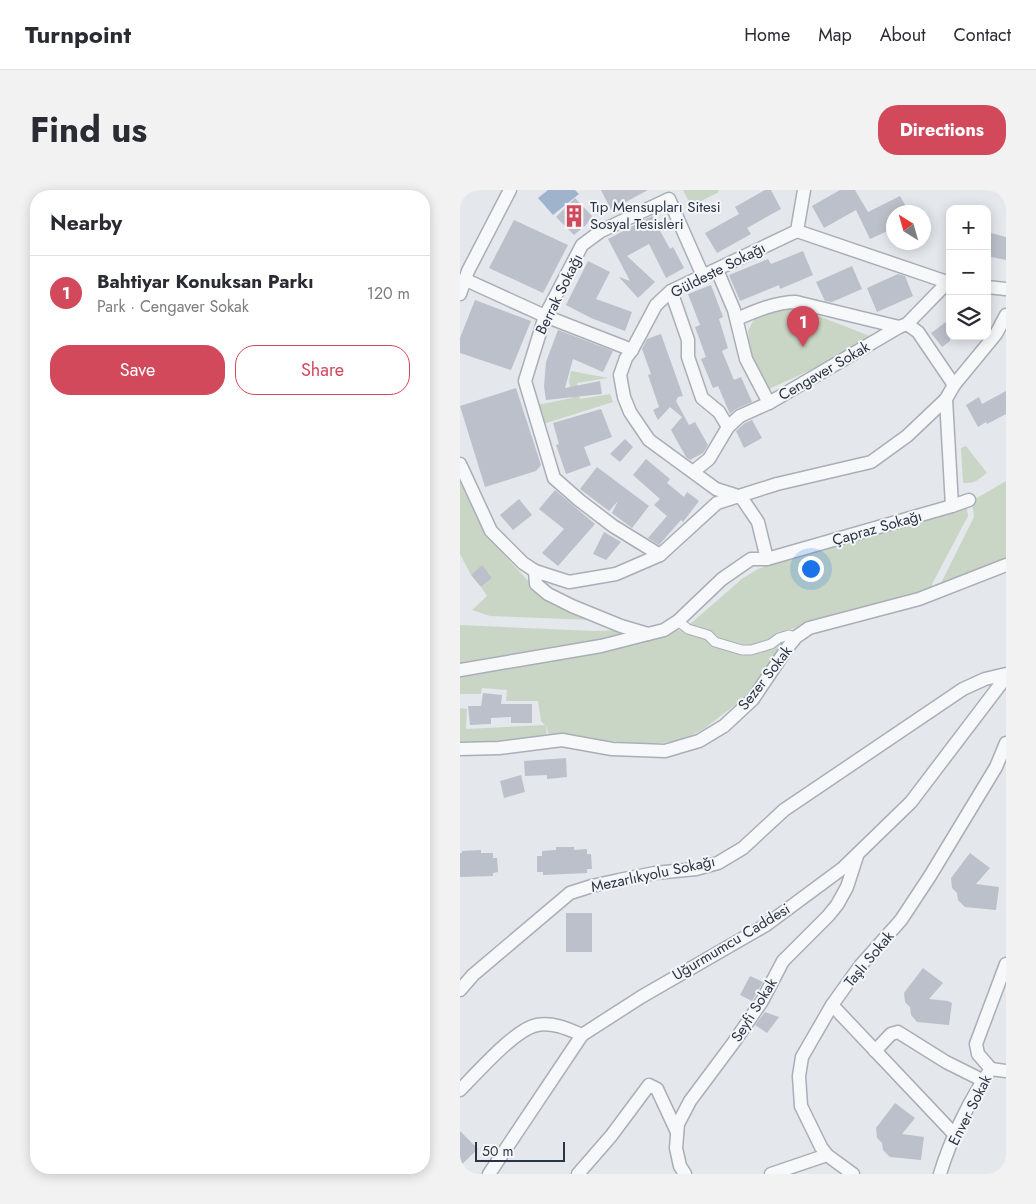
<!DOCTYPE html>
<html lang="en">
<head>
<meta charset="utf-8">
<style>
  body { margin:0; font-family:Jost,sans-serif; background:#f2f2f3; color:#2b2b33 }
  .controls { position:absolute; right:15px; top:15px; display:grid; overflow:hidden; border-radius:10px; box-shadow:0 2px 12px #0003 }
  .controls button { width:45px; height:45px; display:grid; place-items:center; padding:0; border:0; border-bottom:1px solid #e1e1e2; background:#fff; color:#2b2b33; font:25px sans-serif }
  .compass { position:absolute; left:426px; top:15px; width:45px; height:45px; border-radius:50%; background:#fff; box-shadow:0 2px 12px #0003; rotate:323deg }
  .scale { position:absolute; left:15px; bottom:12px; width:90px; box-sizing:border-box; padding-left:5px; border:2px solid #2b3445; border-top:0; font-size:14px; line-height:18px; white-space:nowrap; color:#2b3445; -webkit-text-stroke:4px #f4f6f9; paint-order:stroke }
  .you { position:absolute; left:350px; top:378px; width:18px; height:18px; margin:-12px; border:4px solid #fff; border-radius:50%; background:#1a73e8; box-shadow:0 0 0 8px #1a73e833 }
  .badge { display:grid; place-items:center; width:32px; height:32px; border-radius:50%; background:#d1495b; color:#fff; font-size:16px; font-weight:700 }
  .pin { position:absolute; translate:-50% -41px; filter:drop-shadow(0 1px 2px #0008) }
  .pin::after { content:''; position:absolute; top:26px; width:18px; height:15px; background:inherit; clip-path:polygon(0 0,100% 0,50% 100%) }
  .list { margin:0; padding:0; list-style:none }
  h2 { display:flex; justify-content:space-between; align-items:center; height:65px; margin:0; padding:0 20px; font-size:21px }
  h2 small { font-size:16px; font-weight:400; color:#7c7c81 }
  .list li { display:grid; grid-template-columns:32px 1fr auto; gap:15px; align-items:center; box-sizing:border-box; height:75px; padding:0 20px; border-top:1px solid #e1e1e2 }
  .list b { display:block; font-size:19px; white-space:nowrap }
  .list p { margin:0; font-size:16px; white-space:nowrap; color:#7c7c81 }
  .list em { font-size:16px; font-style:normal; color:#7c7c81 }
  .actions { display:flex; gap:10px; padding:15px 20px }
  .actions a { flex:1; padding:11px 0; border:1px solid #d1495b; border-radius:20px; text-align:center; font-size:18px; color:#d1495b }
  .actions .main { background:#d1495b; color:#fff }
  .icon { flex:none; width:28px; height:28px; fill:none; stroke:currentColor; stroke-width:2; stroke-linecap:round; stroke-linejoin:round }
  .map { position:relative; flex:none; width:546px; height:984px; overflow:hidden; border-radius:20px }
  header { display:flex; align-items:center; gap:30px; box-sizing:border-box; height:70px; padding:0 25px; background:#fff; border-bottom:1px solid #e1e1e2 }
  header strong { font-size:24px }
  nav { display:flex; gap:28px; margin-inline-start:auto; font-size:18px }
  .intro { display:flex; align-items:center; justify-content:space-between; box-sizing:border-box; height:120px; padding:0 30px }
  h1 { margin:0; font-size:35px }
  .button { padding:12px 22px; border-radius:20px; background:#d1495b; color:#fff; font-size:18px; font-weight:700 }
  main { display:flex; gap:30px; padding:0 30px }
  aside { flex:1; background:#fff; border-radius:20px; box-shadow:0 2px 12px #0003 }
  .map>svg:first-child { display:block }
</style>
</head>
<body>
<header>
<strong>Turnpoint</strong>
<nav><a>Home</a><a>Map</a><a>About</a><a>Contact</a></nav>
</header>
<div class="intro"><h1>Find us</h1><a class="button">Directions</a></div>
<main>
<aside>
<h2>Nearby<small></small></h2>
<ul class="list">
<li><span class="badge">1</span><div><b>Bahtiyar Konuksan Parkı</b><p>Park · Cengaver Sokak</p></div><em>120 m</em></li>
</ul>
<div class="actions"><a class="main">Save</a><a>Share</a></div>
</aside>
<div class="map">
<svg width="546" height="984" viewBox="0 0 546 984">
  <rect width="100%" height="100%" fill="#e4e7ec"/>
  <g fill="#c9d6c5">
    <polygon points="223,0 258,0 259,2 231,16"/>
    <polygon points="335,117 415,148 357,177 307,200 290,160 288,141 294,129 321,118"/>
    <polygon points="111,181 148,188 117,193 120,209 150,204 153,212 83,234 77,215 112,208 109,191"/>
    <path d="M506,256L527,283C520,288 515,294 505,293L503,292L501,258Z"/>
    <polygon points="0,286 26,345 70,393 88,411 107,421 133,430 30,426 12,420 27,406 21,397 32,388 22,376 11,385 0,364"/>
    <polygon points="546,291 546,369 480,395 514,327 512,311"/>
    <polygon points="506,313 508,326 472,394 472,398 352,430 335,438 319,442 310,450 291,456 258,449 229,435 283,388 298,379 353,358"/>
    <polygon points="0,435 134,441 161,440 165,444 155,448 0,475"/>
    <polygon points="220,440 245,449 253,456 288,465 310,459 328,449 284,508 245,538 223,550 193,554 103,548 90,549 86,535 87,549 32,554 0,554 0,518 7,519 6,539 85,535 81,531 78,511 46,511 47,500 22,498 21,504 0,504 0,485 144,461"/>
  </g>
  <polygon fill="#9fb4cc" points="88,0 115,0 119,4 93,25 78,8"/>
  <g fill="#bbc0ca">
    <polygon points="141,0 188,0 151,20"/>
    <polygon points="305,0 311,0 321,19 287,38 291,44 257,63 245,43 279,24 275,17"/>
    <polygon points="380,0 395,0 408,22 440,6 449,22 434,22 434,38 410,49 396,20 364,38 352,16"/>
    <polygon points="115,8 132,26 126,35 114,45 96,27"/>
    <polygon points="192,26 210,59 213,57 224,78 206,88 189,54 167,66 195,92 178,108 159,87 170,91 148,49"/>
    <polygon points="54,30 108,55 83,103 29,78"/>
    <polygon points="527,42 546,47 546,70 527,66"/>
    <polygon points="343,61 353,85 320,99 319,95 280,111 269,85 308,69 311,74"/>
    <polygon points="128,71 150,82 136,109 172,122 165,141 131,128 106,115"/>
    <polygon points="392,76 402,99 372,112 365,111 356,92"/>
    <polygon points="438,84 445,86 453,106 417,122 407,98"/>
    <polygon points="251,95 263,127 259,129 268,158 262,161 274,190 281,187 292,212 276,219 270,224 258,196 253,198 241,169 246,167 235,137 240,135 228,104"/>
    <polygon points="15,110 71,131 51,180 0,163 0,148"/>
    <polygon points="490,129 490,151 482,157 471,143"/>
    <polygon points="98,140 153,161 143,182 113,169 105,198 140,191 142,204 86,210 84,196 86,172"/>
    <polygon points="201,144 223,206 218,207 216,211 229,235 235,232 248,255 243,263 230,270 226,267 211,240 222,227 210,217 198,230 193,220 199,217 188,185 191,184 182,159 187,149"/>
    <polygon points="56,198 81,275 76,281 25,297 0,216"/>
    <polygon points="546,201 546,224 527,234 526,232 518,237 506,215 519,207 522,214"/>
    <polygon points="141,219 152,247 124,257 131,275 106,284 96,255 99,254 93,233"/>
    <polygon points="292,230 302,248 284,258 276,241 285,233"/>
    <polygon points="165,249 173,257 160,272 150,264"/>
    <polygon points="186,269 210,289 207,293 224,307 227,302 239,311 223,332 221,330 199,355 188,348 207,326 194,315 200,309 173,285"/>
    <polygon points="137,277 189,316 172,338 152,323 158,311 149,321 120,299"/>
    <polygon points="95,300 135,334 98,376 82,363 104,339 79,319"/>
    <polygon points="59,309 72,325 53,340 40,325"/>
    <polygon points="144,342 161,352 146,370 133,364"/>
    <polygon points="22,375 32,388 21,397 11,385"/>
    <polygon points="23,503 42,505 41,514 72,514 72,533 51,533 51,527 31,528 31,534 10,535 8,516 21,516"/>
    <polygon points="106,568 107,587 87,589 87,585 65,586 64,571"/>
    <polygon points="61,585 65,602 44,608 40,591"/>
    <polygon points="96,657 114,657 114,660 127,659 127,664 131,664 132,679 127,679 127,683 83,685 83,682 77,682 77,666 82,666 82,661 96,660"/>
    <polygon points="21,660 21,663 33,663 33,668 37,668 38,682 33,683 33,686 0,687 0,663 2,663 2,661"/>
    <polygon points="510,663 530,678 516,694 539,697 536,720 505,717 498,710 497,703 492,698 491,688"/>
    <rect x="106" y="723" width="26" height="39"/>
    <polygon points="463,778 483,793 469,809 488,811 492,813 489,835 457,832 451,825 450,817 445,812 444,803"/>
    <polygon points="290,786 303,792 292,811 280,805"/>
    <polygon points="305,822 319,827 307,843 295,835"/>
    <polygon points="435,913 455,928 442,944 464,947 461,970 430,967 423,960 422,953 417,948 416,938"/>
    <polygon points="0,941 18,959 0,976"/>
  </g>
  <g fill="none" stroke-linecap="round" stroke-linejoin="round">
    <defs>
      <polyline id="pedestrian" points="218,431 228,439 248,445 255,452 282,460 291,460 311,454 319,448 329,445 336,447"/>
      <g id="minor">
        <polyline points="337,41 490,93"/>
        <polyline points="257,80 274,120 286,169 309,213 439,137"/>
        <polyline points="6,90 85,126 172,160"/>
        <polyline points="527,97 546,99"/>
        <polyline points="211,101 228,150 228,167 242,208 259,222 268,237"/>
        <polyline points="0,104 8,81 50,0"/>
        <path d="M277,129C295,121 316,112 336,112L439,137L447,134L487,93"/>
        <polyline points="447,134 458,142 494,195"/>
        <polyline points="486,209 492,316"/>
        <polyline points="0,274 31,341 63,373 75,381 109,392 156,384 200,365 153,336 119,310 94,288 65,191 85,126 122,55 141,41 209,9 243,86"/>
        <polyline points="234,281 249,269 268,237 280,226 309,213"/>
        <polyline points="200,365 257,313 317,294 411,272 447,246 486,209 494,195 536,144 546,125"/>
        <polyline points="307,369 298,332 281,307 256,299 189,250 170,222 164,207 160,185 166,168 172,160 196,115 211,101 337,41 344,0"/>
        <polyline points="75,381 76,394 88,404 112,416 161,436 188,444 204,440 218,431 262,389 291,369 307,369 492,316 509,310"/>
        <polyline points="0,480 141,456 188,444"/>
        <polyline points="0,559 39,558 102,550 152,559 205,561 239,551 264,536 293,509 328,457 336,447 349,438 459,409 546,375"/>
        <polyline points="0,800 13,785 110,703 132,696 159,690 195,683 236,679 258,673 283,658 324,620 503,499 525,489 546,484"/>
        <polyline points="372,815 495,945"/>
        <polyline points="415,861 431,844 438,842 486,872 522,890"/>
        <polyline points="531,879 546,881"/>
        <path d="M0,900C17,883 55,839 77,835C93,832 108,839 122,845"/>
        <polyline points="29,984 122,845 181,807 306,735 383,678 451,612 546,487"/>
        <polyline points="118,984 151,946 189,895 197,899 217,942"/>
        <polyline points="225,984 220,976 216,958 218,934 230,911 274,852 302,811 323,771 368,726 377,715 387,697 397,666"/>
        <polyline points="311,984 367,965"/>
        <polyline points="393,984 367,965 361,957 341,916 339,886 342,867 372,815 400,776 441,730 470,686 536,577 546,553"/>
        <path d="M480,984C490,950 511,907 531,879L518,864L516,854L546,774"/>
      </g>
    </defs>
    <use href="#pedestrian" stroke="#a9aeb7" stroke-width="11"/>
    <use href="#minor" stroke="#a9aeb7" stroke-width="15"/>
    <use href="#pedestrian" stroke="#f7f8fa" stroke-width="9"/>
    <use href="#minor" stroke="#f7f8fa" stroke-width="12"/>
  </g>
  <defs>
    <symbol id="building-bare" viewBox="-9 -9 18 18"><path d="M-4-6H4V6H1V3H-1V6H-4ZM-2.5-4.3h1.7v1.8h-1.7ZM.8-4.3h1.7v1.8H.8ZM-2.5-1h1.7V.8h-1.7ZM.8-1h1.7V.8H.8Z" fill="#d1495b" stroke="#f4f6f9" stroke-width="2.5" paint-order="stroke"/></symbol>
  </defs>
  <g fill-rule="evenodd">
    <use href="#building-bare" x="98" y="10" width="32" height="32"/>
  </g>
  <g text-anchor="middle" dominant-baseline="central" stroke-width="4" stroke-linejoin="round" paint-order="stroke">
    <g font-size="15" fill="#2b3445" stroke="#f4f6f9" text-anchor="start">
      <text x="130" y="17">Tıp Mensupları Sitesi<tspan x="130" dy="17">Sosyal Tesisleri</tspan></text>
    </g>
    <g font-size="15" fill="#2b3445" stroke="#f4f6f9">
      <text transform="translate(258 80) rotate(-27)">Güldeste Sokağı</text>
      <text transform="translate(99 104) rotate(-64)">Berrak Sokağı</text>
      <text transform="translate(364 181) rotate(-30)">Cengaver Sokak</text>
      <text transform="translate(417 338) rotate(-16)">Çapraz Sokağı</text>
      <text transform="translate(305 488) rotate(-52)">Sezer Sokak</text>
      <text transform="translate(193 684) rotate(-12)">Mezarlıkyolu Sokağı</text>
      <text transform="translate(271 752) rotate(-31)">Uğurmumcu Caddesi</text>
      <text transform="translate(409 769) rotate(-50)">Taşlı Sokak</text>
      <text transform="translate(294 820) rotate(-58)">Seyfi Sokak</text>
      <text transform="translate(510 920) rotate(-63)">Enver Sokak</text>
    </g>
  </g>
</svg>
<div class="controls">
<button>+</button>
<button>−</button>
<button><svg class="icon" aria-label="layers" viewBox="0 0 24 24"><path d="M12 4l9 5-9 5-9-5zM3 14l9 5 9-5"/></svg></button>
</div>
<svg class="compass" viewBox="-18 -18 36 36"><path d="M0-13l5 13h-10z" fill="#e53935"/><path d="M0 13l5-13h-10z" fill="#7c7c81"/></svg>
<div class="scale">50 m</div>
<div class="you"></div>
<div class="pin badge" style="left:343px;top:157px">1</div>
</div>
</main>
</body>
</html>
